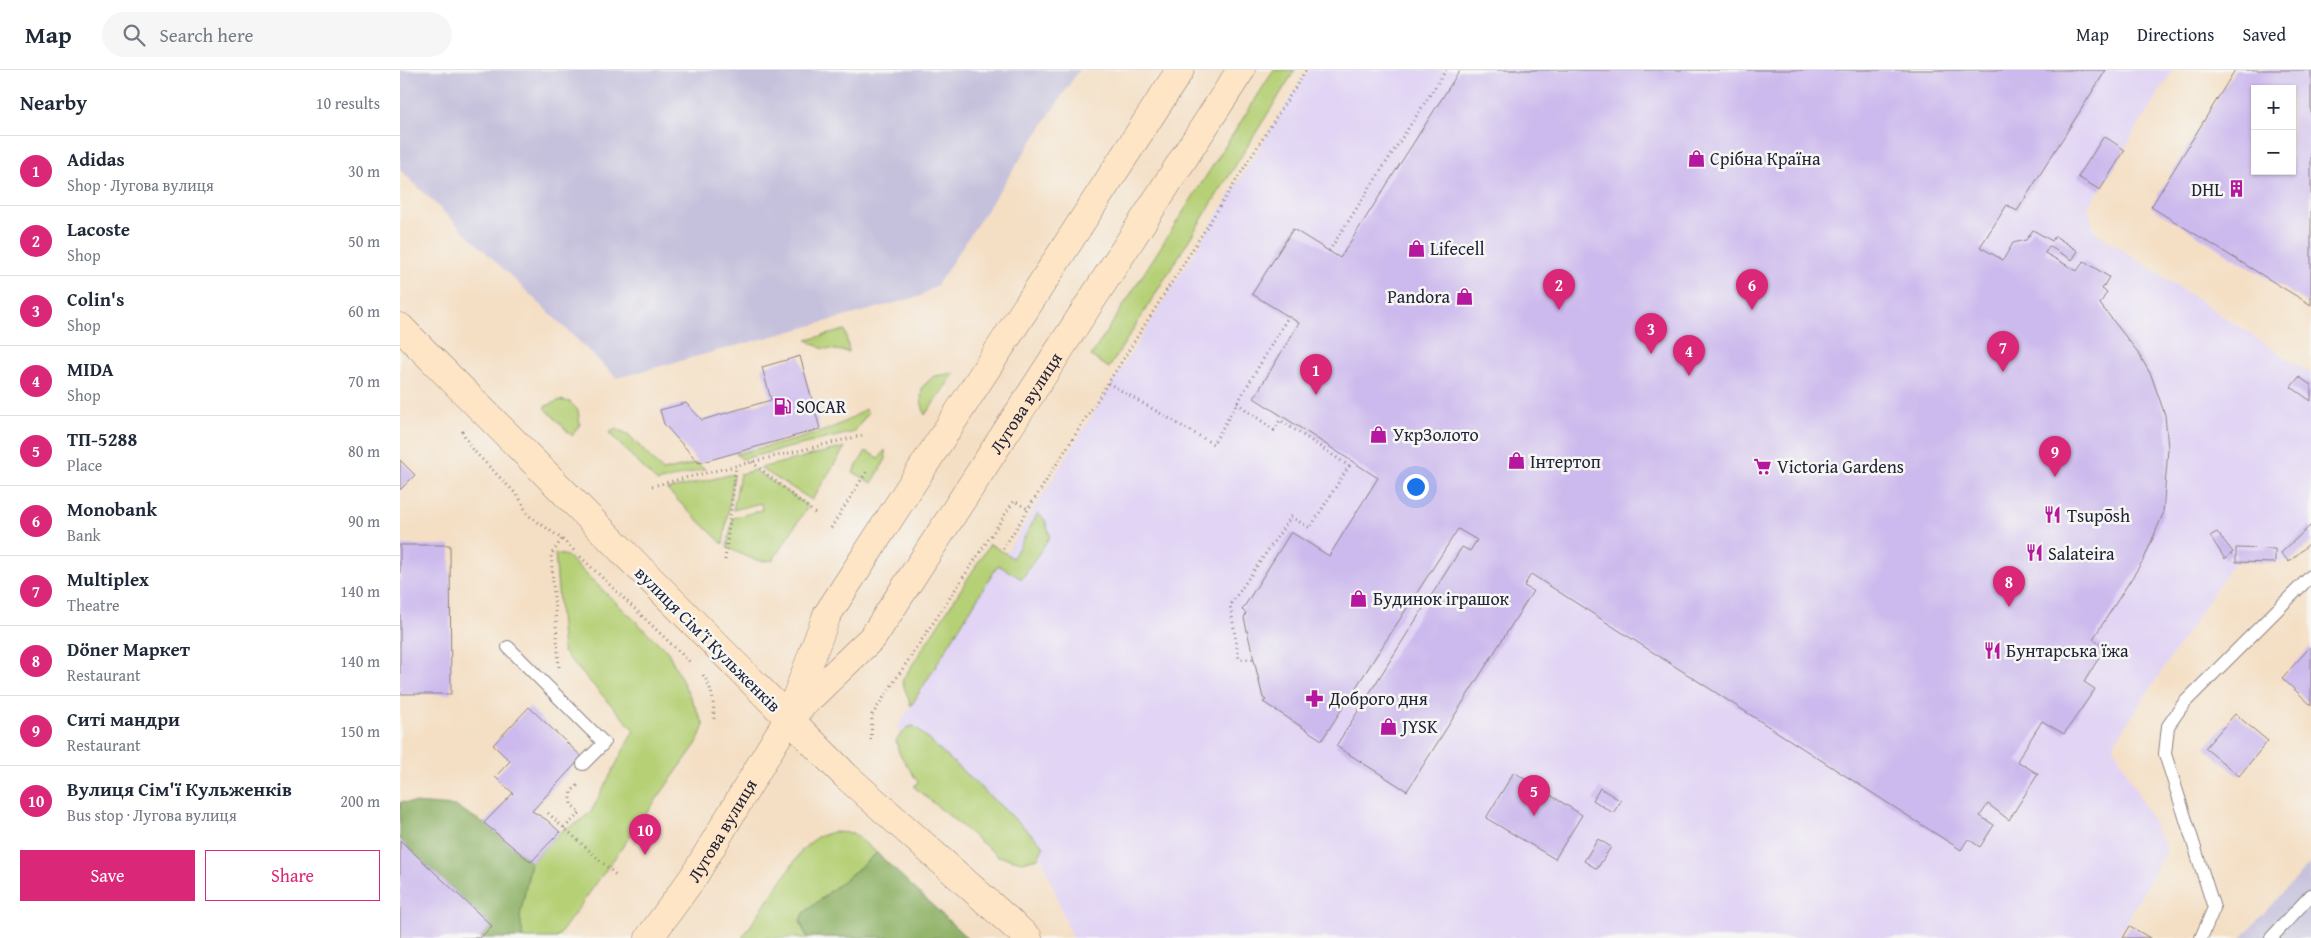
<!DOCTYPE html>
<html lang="en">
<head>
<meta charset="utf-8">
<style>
  body { margin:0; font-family:"Gentium Book Plus",serif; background:#f6f6f7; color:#1f2937 }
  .controls { position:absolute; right:15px; top:15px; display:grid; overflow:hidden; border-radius:0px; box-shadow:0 1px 4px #0004 }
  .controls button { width:45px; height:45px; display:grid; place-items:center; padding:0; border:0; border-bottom:1px solid #e0e1e3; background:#fff; color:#1f2937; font:25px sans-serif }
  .you { position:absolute; left:1015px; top:416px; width:18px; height:18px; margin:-12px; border:4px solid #fff; border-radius:50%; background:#1a73e8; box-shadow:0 0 0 8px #1a73e833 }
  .badge { display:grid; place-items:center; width:32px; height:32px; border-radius:50%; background:#db2777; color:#fff; font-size:16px; font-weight:700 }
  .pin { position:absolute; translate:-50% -41px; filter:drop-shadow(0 1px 2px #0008) }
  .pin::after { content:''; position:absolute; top:26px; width:18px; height:15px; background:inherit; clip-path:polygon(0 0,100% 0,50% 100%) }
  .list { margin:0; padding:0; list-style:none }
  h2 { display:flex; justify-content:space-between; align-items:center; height:65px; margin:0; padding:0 20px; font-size:21px }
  h2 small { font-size:16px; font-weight:400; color:#747a83 }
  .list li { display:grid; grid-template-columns:32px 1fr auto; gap:15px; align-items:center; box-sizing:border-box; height:70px; padding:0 20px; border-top:1px solid #e0e1e3 }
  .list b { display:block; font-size:19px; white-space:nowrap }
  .list p { margin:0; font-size:16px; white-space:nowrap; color:#747a83 }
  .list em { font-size:16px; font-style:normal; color:#747a83 }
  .actions { display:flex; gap:10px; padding:15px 20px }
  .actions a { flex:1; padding:11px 0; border:1px solid #db2777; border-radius:0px; text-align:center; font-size:18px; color:#db2777 }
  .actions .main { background:#db2777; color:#fff }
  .icon { flex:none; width:28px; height:28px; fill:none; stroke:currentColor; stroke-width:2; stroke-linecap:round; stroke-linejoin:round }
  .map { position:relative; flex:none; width:1911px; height:868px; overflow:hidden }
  header { display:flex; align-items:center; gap:30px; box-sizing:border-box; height:70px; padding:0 25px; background:#fff; border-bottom:1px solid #e0e1e3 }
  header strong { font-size:24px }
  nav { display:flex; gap:28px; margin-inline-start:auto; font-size:18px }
  .search { width:350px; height:45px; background:#f6f6f7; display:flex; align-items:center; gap:12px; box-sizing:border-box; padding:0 18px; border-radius:28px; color:#747a83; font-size:19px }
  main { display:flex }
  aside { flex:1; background:#fff }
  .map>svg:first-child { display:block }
</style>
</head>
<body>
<header>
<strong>Map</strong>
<div class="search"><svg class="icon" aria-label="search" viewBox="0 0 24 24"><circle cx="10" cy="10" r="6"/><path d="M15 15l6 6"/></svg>Search here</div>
<nav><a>Map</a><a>Directions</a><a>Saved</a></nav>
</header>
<main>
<aside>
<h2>Nearby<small>10 results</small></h2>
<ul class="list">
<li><span class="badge">1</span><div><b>Adidas</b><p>Shop · Лугова вулиця</p></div><em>30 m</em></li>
<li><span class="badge">2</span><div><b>Lacoste</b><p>Shop</p></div><em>50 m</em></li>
<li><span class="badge">3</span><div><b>Colin's</b><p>Shop</p></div><em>60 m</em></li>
<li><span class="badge">4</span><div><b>MIDA</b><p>Shop</p></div><em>70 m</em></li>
<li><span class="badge">5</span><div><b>ТП-5288</b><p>Place</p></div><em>80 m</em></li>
<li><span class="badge">6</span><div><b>Monobank</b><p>Bank</p></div><em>90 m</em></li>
<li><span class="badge">7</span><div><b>Multiplex</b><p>Theatre</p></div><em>140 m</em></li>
<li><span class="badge">8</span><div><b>Döner Маркет</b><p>Restaurant</p></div><em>140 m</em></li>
<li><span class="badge">9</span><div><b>Ситі мандри</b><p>Restaurant</p></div><em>150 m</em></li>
<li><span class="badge">10</span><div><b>Вулиця Сім'ї Кульженків</b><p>Bus stop · Лугова вулиця</p></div><em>200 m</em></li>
</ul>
<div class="actions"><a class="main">Save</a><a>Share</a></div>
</aside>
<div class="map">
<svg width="1911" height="868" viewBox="0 0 1911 868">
  <rect width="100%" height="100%" fill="#f6f6f2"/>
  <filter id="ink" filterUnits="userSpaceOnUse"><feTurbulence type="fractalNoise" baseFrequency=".02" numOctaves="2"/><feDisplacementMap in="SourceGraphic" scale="10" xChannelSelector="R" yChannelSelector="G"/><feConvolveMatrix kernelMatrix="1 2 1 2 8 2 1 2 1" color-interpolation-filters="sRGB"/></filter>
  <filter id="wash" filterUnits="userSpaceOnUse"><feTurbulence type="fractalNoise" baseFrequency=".0096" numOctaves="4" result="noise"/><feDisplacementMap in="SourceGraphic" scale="20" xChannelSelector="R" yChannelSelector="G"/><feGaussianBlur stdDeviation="1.12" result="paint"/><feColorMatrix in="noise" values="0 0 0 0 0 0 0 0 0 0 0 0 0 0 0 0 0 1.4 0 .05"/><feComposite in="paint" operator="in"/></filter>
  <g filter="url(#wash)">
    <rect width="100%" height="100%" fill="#f4dfc4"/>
    <polygon fill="#e1d4f4" points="908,0 1773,0 1688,138 1695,162 1911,304 1911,472 1889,492 1836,492 1829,499 1713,675 1767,780 1717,868 672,868 640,782 497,658"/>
    <g fill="#c5c0db">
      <polygon points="0,0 679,0 537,215 521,226 217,308 0,100"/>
      <polygon points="1911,792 1911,868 1841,868 1885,820"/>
    </g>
    <g fill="#b6d076" stroke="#6c7958">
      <polygon points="874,0 895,0 709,298 691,286"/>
      <polygon points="445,260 449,282 421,278 407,270"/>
      <polygon points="555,303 525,345 521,331 522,317 534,306"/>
      <polygon points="160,330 170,332 178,340 180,354 172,366 144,337"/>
      <path d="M465,339L468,343L454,362L342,389L336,384C380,372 428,367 465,339Z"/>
      <polygon points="216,359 228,364 263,401 297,393 305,399 257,412 209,363"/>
      <polygon points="445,377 412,430 360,398"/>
      <polygon points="485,380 486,389 472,413 453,402 466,381 479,388"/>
      <path d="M355,400L408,436L373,490C357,494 341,484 327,477L333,448L362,440L361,433L333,440L340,404Z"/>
      <polygon points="333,404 334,405 323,474 267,420"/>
      <polygon points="638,443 645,450 650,466 622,509 598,495 511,636 502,611 590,474 613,488"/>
      <polygon points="155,483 167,486 268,582 304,655 297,673 157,868 123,868 120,846 131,792 160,762 177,753 191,742 234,660 163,582"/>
      <polygon points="514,656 644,776 638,788 622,792 598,786 514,717 518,712 499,683 496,670 508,657"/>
      <polygon points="433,762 453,763 477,783 404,843 400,850 402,858 408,868 342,868 403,779 417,767"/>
    </g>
    <g fill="#90b267" stroke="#596a51">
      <polygon points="0,732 55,736 84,753 131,792 120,846 123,868 80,868 92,856 0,770"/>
      <polygon points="477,783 567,868 407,867 400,850 404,843"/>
    </g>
    <g id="blocks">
      <g fill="#ccb9ed" fill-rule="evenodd">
        <polygon points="1060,0 1706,0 1617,141 1607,135 1580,177 1603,190 1613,173 1626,170 1633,160 1652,171 1655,166 1678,181 1672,190 1649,176 1645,183 1677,201 1684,191 1709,207 1702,219 1707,222 1700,234 1737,281 1751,305 1765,345 1768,378 1763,444 1744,489 1693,569 1705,578 1684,612 1695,619 1664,664 1642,651 1617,691 1638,704 1609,750 1588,734 1580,746 1594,755 1580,777 1568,769 1561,780 1131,504 1124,516 1133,521 1007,721 936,676 1062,477 1070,481 1077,470 1058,459 922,670 863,632 866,630 863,628 844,548 846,543 842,540 891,462 929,486 978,408 854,328 899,253 852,224 893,159 940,188"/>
        <path d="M1835,0H1911V235L1751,137ZM1855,19H1892V101H1855Z"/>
        <polygon points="1704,66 1725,80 1700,120 1678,107"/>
        <polygon points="400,286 420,359 299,393 264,354 260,340 286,333 302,350 371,330 362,297"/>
        <polygon points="1899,307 1911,315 1911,331 1891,317"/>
        <polygon points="0,390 15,405 0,420"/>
        <polygon points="1911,455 1911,472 1889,492 1881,483"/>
        <polygon points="1817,462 1833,482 1825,489 1810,466"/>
        <polygon points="0,475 50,475 51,624 0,624"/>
        <polygon points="1836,478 1875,479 1875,493 1836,492"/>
        <polygon points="1911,576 1911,635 1882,608"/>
        <polygon points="129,637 182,687 132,741 147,750 160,762 131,792 84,753 113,723 95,707 110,691 93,675"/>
        <polygon points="1835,644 1868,671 1839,706 1805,678"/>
        <polygon points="1114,702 1182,745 1155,789 1086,748"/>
        <polygon points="1200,718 1221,731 1213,743 1193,730"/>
        <polygon points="1198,769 1211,777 1197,799 1184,791"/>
        <polygon points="0,770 92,856 80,868 0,868"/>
        <polygon points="1730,856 1750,868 1723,868"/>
      </g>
    </g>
  </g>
  <g filter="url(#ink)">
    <use href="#blocks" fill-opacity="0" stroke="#8b8080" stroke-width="1"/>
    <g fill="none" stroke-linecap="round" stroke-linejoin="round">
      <defs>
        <g id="lane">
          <polyline points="108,577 204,673 183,694"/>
          <polyline points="1801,868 1814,838 1765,684 1768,656 1784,633 1911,506"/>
          <polyline points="1871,868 1911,825"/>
        </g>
        <g id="secondary">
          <polyline points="0,257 446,706 628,868"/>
          <path id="s1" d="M394,643L473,567L841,0"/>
          <path id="s2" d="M249,868L294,806L388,649L427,545L780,0"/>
        </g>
      </defs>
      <use href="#lane" stroke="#8b8080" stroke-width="14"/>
      <use href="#secondary" stroke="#8b8080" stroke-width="29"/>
      <g stroke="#8b8080" stroke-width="3" stroke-dasharray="1 4" stroke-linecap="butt">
        <polyline points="929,181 1046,0"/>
        <polyline points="708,313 813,374 888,247"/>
        <polyline points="837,333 874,360 880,350 949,396 910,458 891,447 830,535 839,589 853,589"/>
        <polyline points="62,361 71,378 119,427 128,445 162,469 291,593"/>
        <polyline points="352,392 417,445"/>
        <polyline points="252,416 464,365"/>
        <polyline points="431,458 467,401"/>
        <polyline points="603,479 906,0"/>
        <polyline points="325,490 336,396"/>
        <polyline points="159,597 151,485 162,469"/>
        <path d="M303,605C313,619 314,633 314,650"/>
        <polyline points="471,670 472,645 614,431 628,439"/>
        <polyline points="148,743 217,806"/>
        <polyline points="164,758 180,743 171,734 171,722 179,714"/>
      </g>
      <use href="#lane" stroke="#fff" stroke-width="12"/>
      <use href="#secondary" stroke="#fde5c5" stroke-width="28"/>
    </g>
  </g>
  <defs>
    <symbol id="shop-bare" viewBox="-9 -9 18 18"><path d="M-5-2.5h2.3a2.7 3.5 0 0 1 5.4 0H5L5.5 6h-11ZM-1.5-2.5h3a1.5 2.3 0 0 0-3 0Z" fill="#b5179e" stroke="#f6f6f2" stroke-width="2.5" paint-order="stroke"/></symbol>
    <symbol id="building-bare" viewBox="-9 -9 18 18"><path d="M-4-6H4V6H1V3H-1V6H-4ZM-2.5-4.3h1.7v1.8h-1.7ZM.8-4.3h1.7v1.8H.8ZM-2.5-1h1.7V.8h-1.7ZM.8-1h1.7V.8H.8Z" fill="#b5179e" stroke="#f6f6f2" stroke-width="2.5" paint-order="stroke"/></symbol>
    <symbol id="fuel-bare" viewBox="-9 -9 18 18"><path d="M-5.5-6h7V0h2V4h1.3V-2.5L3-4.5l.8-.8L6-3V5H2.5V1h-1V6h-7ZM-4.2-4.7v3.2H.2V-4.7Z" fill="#b5179e" stroke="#f6f6f2" stroke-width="2.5" paint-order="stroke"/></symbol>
    <symbol id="supermarket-bare" viewBox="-9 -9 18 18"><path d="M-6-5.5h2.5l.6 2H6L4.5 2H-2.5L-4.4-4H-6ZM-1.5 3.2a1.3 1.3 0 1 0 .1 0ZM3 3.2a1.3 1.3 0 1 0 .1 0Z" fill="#b5179e" stroke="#f6f6f2" stroke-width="2.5" paint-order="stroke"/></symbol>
    <symbol id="restaurant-bare" viewBox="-9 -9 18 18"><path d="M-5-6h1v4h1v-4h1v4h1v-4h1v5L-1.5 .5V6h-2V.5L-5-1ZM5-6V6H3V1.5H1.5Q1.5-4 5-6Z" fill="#b5179e" stroke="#f6f6f2" stroke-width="2.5" paint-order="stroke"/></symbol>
    <symbol id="pharmacy-bare" viewBox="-9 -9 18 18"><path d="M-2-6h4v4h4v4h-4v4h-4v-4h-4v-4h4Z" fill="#b5179e" stroke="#f6f6f2" stroke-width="2.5" paint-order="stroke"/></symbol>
  </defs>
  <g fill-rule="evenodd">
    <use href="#shop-bare" x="1284" y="76" width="25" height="25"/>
    <use href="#building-bare" x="1824" y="106" width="25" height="25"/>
    <use href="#shop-bare" x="1004" y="166" width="25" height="25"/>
    <use href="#shop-bare" x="1052" y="214" width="25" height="25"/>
    <use href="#fuel-bare" x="370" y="324" width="25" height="25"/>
    <use href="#shop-bare" x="966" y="352" width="25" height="25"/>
    <use href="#shop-bare" x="1104" y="378" width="25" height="25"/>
    <use href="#supermarket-bare" x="1350" y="384" width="25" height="25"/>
    <use href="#restaurant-bare" x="1640" y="432" width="25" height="25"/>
    <use href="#restaurant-bare" x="1622" y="470" width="25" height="25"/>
    <use href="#shop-bare" x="946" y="516" width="25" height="25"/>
    <use href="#restaurant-bare" x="1580" y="568" width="25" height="25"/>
    <use href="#pharmacy-bare" x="902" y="616" width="25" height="25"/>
    <use href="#shop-bare" x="976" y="644" width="25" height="25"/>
  </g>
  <g text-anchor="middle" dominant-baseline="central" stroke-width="5" stroke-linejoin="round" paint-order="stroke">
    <g font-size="18" fill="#22223b" stroke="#f6f6f2" text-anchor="start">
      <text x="1310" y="88">Срібна Країна</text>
      <text x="1823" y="119" text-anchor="end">DHL</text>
      <text x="1030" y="178">Lifecell</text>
      <text x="1050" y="226" text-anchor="end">Pandora</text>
      <text x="396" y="336">SOCAR</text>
      <text x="993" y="364">УкрЗолото</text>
      <text x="1130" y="391">Інтертоп</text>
      <text x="1377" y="396">Victoria Gardens</text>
      <text x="1667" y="445">Tsupōsh</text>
      <text x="1648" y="483">Salateira</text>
      <text x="973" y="528">Будинок іграшок</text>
      <text x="1606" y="580">Бунтарська їжа</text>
      <text x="929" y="628">Доброго дня</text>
      <text x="1002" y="656">JYSK</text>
    </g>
    <g font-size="18" fill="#22223b" stroke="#f6f6f2">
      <text stroke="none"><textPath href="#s1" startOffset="389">Лугова вулиця</textPath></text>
      <text transform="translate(308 569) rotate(45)">вулиця Сімʼї Кульженків</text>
      <text stroke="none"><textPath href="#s2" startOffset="130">Лугова вулиця</textPath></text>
    </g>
  </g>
</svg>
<div class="controls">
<button>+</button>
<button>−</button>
</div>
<div class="you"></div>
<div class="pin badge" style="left:916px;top:325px">1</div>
<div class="pin badge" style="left:1159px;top:240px">2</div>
<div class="pin badge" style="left:1251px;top:284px">3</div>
<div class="pin badge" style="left:1289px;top:306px">4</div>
<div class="pin badge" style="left:1134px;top:746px">5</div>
<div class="pin badge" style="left:1352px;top:240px">6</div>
<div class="pin badge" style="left:1603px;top:302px">7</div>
<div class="pin badge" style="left:1609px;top:537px">8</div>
<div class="pin badge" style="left:1655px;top:407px">9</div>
<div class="pin badge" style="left:245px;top:785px">10</div>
</div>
</main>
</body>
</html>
